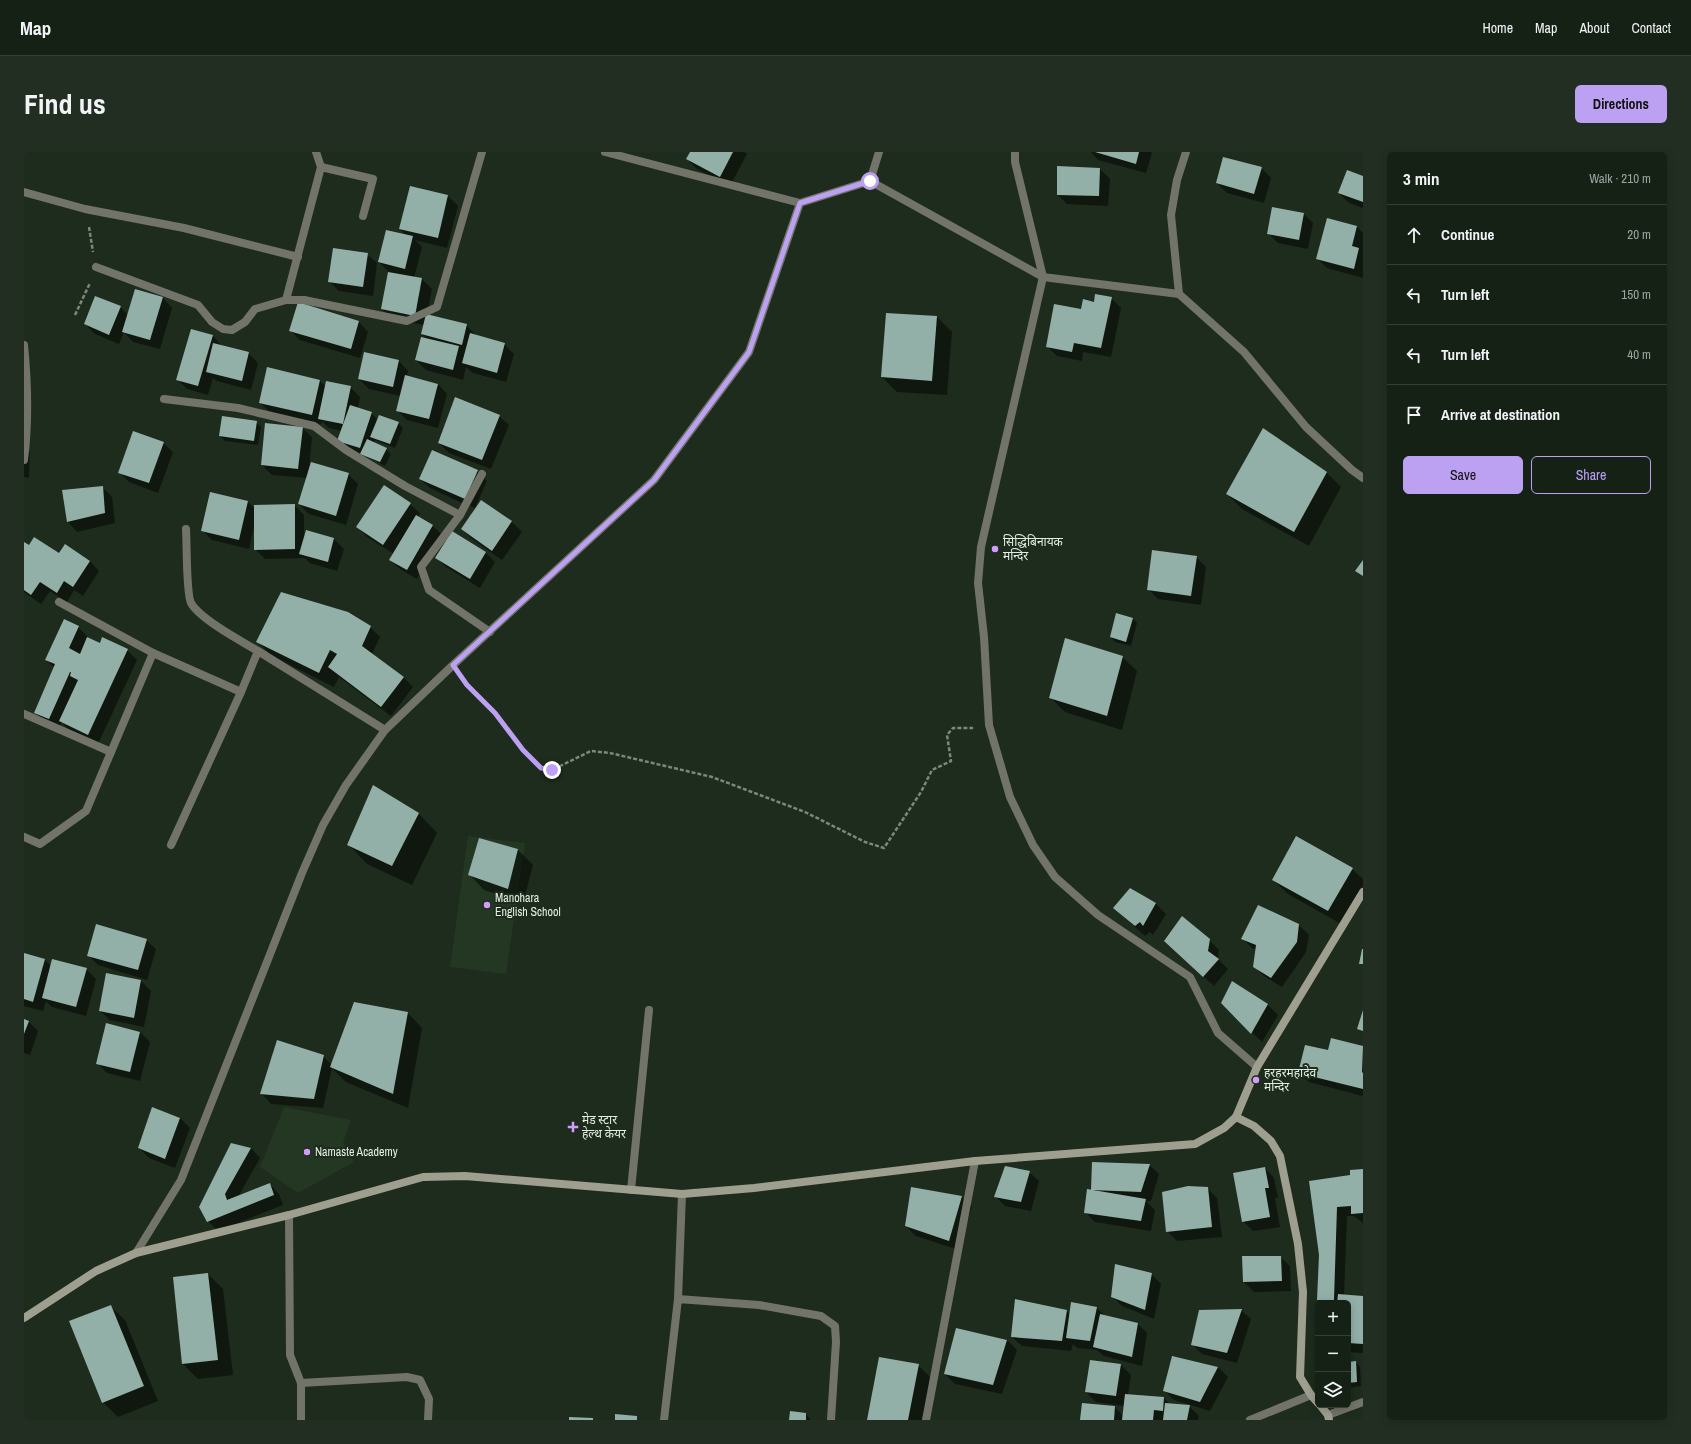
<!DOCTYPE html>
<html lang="en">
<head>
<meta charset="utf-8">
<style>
  body { margin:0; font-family:"Archivo Narrow","Noto Sans Devanagari",sans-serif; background:#232e23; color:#f1f3f6 }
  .controls { position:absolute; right:12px; bottom:12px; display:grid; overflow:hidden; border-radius:6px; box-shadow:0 2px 10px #0003 }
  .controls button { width:36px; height:36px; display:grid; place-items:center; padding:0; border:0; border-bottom:1px solid #353e35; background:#162116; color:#f1f3f6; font:20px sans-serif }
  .stop { position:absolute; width:12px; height:12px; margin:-9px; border:3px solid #bca0f2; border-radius:50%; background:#fff }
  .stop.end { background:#bca0f2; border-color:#fff; box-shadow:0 1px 4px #0008 }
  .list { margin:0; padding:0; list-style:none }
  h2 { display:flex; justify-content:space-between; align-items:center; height:52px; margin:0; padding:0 16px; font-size:17px }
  h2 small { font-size:13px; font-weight:400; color:#9ea3a1 }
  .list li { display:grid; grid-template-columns:26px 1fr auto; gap:12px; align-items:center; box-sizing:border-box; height:60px; padding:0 16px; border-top:1px solid #353e35 }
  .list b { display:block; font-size:15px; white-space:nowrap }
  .list em { font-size:13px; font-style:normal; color:#9ea3a1 }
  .actions { display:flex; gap:8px; padding:12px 16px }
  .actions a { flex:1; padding:9px 0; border:1px solid #bca0f2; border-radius:6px; text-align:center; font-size:14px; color:#bca0f2 }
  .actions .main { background:#bca0f2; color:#111 }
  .icon { flex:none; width:22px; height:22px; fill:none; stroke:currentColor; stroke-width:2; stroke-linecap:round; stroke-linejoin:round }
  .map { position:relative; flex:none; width:1339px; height:1268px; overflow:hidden; border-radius:6px }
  header { display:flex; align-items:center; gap:24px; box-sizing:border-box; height:56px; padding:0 20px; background:#162116; border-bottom:1px solid #353e35 }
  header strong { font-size:19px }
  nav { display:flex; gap:22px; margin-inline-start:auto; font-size:14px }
  .intro { display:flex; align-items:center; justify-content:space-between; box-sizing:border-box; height:96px; padding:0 24px }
  h1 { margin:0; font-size:28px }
  .button { padding:10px 18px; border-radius:6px; background:#bca0f2; color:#111; font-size:14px; font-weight:700 }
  main { display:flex; gap:24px; padding:0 24px }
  aside { flex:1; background:#162116; border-radius:6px; box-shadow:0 2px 10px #0003 }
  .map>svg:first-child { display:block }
</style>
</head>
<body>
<header>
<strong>Map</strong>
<nav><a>Home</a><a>Map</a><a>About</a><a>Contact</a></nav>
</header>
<div class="intro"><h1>Find us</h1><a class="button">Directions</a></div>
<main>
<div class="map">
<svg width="1339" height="1268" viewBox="0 0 1339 1268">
  <rect width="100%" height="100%" fill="#1d2c1d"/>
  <g fill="#233722">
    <polygon points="444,684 501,691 482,822 426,815"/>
    <polygon points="260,955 327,968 319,990 330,1010 274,1041 236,1015"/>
  </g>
  <g fill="#0007">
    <polygon points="667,0 720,0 723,2 706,34 673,17 663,7"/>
    <polygon points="1067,0 1128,0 1122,21 1074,8"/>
    <polygon points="1237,16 1247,26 1240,51 1203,41 1193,31"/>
    <polygon points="1076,17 1086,27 1084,54 1043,52 1034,43"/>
    <polygon points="1339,25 1339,56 1325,51 1315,41"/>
    <polygon points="424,44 434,54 423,96 391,88 398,95 390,126 398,127 408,137 403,163 442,173 452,183 480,192 490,202 482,230 449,221 442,215 439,228 402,218 392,208 403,187 398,182 400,173 368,167 358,157 365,120 355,110 383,84 376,77"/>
    <polygon points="1280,62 1289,71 1284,97 1254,91 1244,81"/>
    <polygon points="1304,67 1333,75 1339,81 1339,126 1303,116 1293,106"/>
    <polygon points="343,102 353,111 349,144 315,139 305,129"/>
    <polygon points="111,138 139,146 148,156 136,197 109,190 100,180 95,192 71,182 61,172 96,155 104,163"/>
    <polygon points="1087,146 1097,156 1087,205 1059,200 1058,209 1033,204 1023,194 1058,158 1071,151"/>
    <polygon points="913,165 928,180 923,243 873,240 858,225"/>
    <polygon points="335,170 344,180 336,206 276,188 266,178"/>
    <polygon points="189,184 198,194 224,201 234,211 227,238 193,229 189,226 184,243 163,237 153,227"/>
    <polygon points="375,209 384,219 383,224 414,232 423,242 414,276 383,268 373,258 377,244 345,237 335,227"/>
    <polygon points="296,229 302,235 326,235 336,245 334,256 347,261 354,268 374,271 379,276 371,296 351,288 350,291 362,297 367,302 361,314 340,303 324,298 315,289 318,279 305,276 298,269 297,272 246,260 236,251"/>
    <polygon points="475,264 485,273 467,317 425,301 415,291"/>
    <polygon points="232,270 237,275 234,293 201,289 196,284"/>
    <polygon points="278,276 288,285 285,317 324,322 334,332 322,373 285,362 275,352 283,326 248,323 238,313"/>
    <polygon points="139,291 149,300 134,341 105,330 96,321"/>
    <polygon points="0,293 6,300 5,326 0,325"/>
    <polygon points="453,319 463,329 451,356 440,351 453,322 451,322 438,351 406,336 396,327"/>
    <polygon points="1302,320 1317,335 1285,394 1218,357 1203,342"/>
    <polygon points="78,335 88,345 91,371 53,380 44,370"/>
    <polygon points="187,341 224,350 231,357 270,353 280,363 280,384 282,379 310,387 320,397 313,419 286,411 281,406 241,407 231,397 230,374 225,397 188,388 178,378"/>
    <polygon points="458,349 488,370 498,380 478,408 448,387 438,377"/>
    <polygon points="386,352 396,361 394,365 409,374 418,383 393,427 376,417 366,408 370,402 343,385 334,375"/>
    <polygon points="0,391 5,394 35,402 41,394 66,409 75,419 59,444 50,438 43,450 26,439 17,452 0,440"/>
    <polygon points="462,401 471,410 456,436 422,415 412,406"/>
    <polygon points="1172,405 1182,415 1177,453 1134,447 1124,437"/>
    <polygon points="1109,467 1113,471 1107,494 1091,490 1087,485"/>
    <polygon points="54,475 64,485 63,487 76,493 103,498 113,508 74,592 46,579 38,570 35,576 21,570 11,560 31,516 22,508"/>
    <polygon points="346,475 356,485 348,502 379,525 389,535 367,564 315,525 310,535 248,504 234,490"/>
    <polygon points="1098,505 1113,519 1098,578 1041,560 1027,546"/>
    <polygon points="394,661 413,681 388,733 343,712 324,692"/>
    <polygon points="456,687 494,698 509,713 499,751 460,738 446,723"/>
    <polygon points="1328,717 1339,727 1339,738 1319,773 1264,742 1249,728"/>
    <polygon points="1106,737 1132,752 1142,762 1129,783 1126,780 1121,784 1090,756"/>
    <polygon points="1275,773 1285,783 1282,800 1258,835 1240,824 1230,814 1232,798 1228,796 1219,787"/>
    <polygon points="122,788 132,797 123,828 74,813 64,803"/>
    <polygon points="1185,788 1195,798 1194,807 1204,817 1190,834 1151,799"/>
    <polygon points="0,802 20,807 27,814 62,817 72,827 62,864 28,855 22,849 19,859 0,854"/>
    <polygon points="83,822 117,829 127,839 120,875 86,868 76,859"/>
    <polygon points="1208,831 1244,853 1254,863 1238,890 1198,851"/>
    <polygon points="384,861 398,876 384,956 322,930 308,916 299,956 247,952 238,942 299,904 308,913"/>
    <polygon points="0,868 4,869 14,879 6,903 0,901"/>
    <polygon points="116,880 126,890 116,929 83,921 73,911"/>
    <polygon points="1307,888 1339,895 1339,944 1285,930 1275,921 1304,899"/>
    <polygon points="129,957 156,966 166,976 151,1016 125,1006 115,996"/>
    <polygon points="227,996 236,1006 214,1045 246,1032 255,1042 259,1053 194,1079 184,1069"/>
    <polygon points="1125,1013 1135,1022 1127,1049 1122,1049 1131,1058 1127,1079 1071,1070 1061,1060 1070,1040 1068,1037"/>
    <polygon points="1241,1016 1250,1026 1254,1046 1251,1046 1256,1075 1229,1079 1219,1069"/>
    <polygon points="1339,1018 1339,1071 1330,1064 1323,1064 1320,1144 1339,1145 1339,1201 1324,1200 1324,1151 1297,1151 1294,1147 1296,1103 1286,1030 1327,1023"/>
    <polygon points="1005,1020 1015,1029 1007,1059 981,1054 971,1044"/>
    <polygon points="888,1036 938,1045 948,1054 935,1098 892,1084 882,1074"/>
    <polygon points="1183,1036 1193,1046 1198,1085 1153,1089 1143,1079"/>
    <polygon points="1256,1105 1266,1114 1267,1139 1230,1140 1220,1130"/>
    <polygon points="184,1122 199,1137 209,1223 174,1227 159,1212 150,1126"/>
    <polygon points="1127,1122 1137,1132 1130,1167 1098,1154 1088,1144"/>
    <polygon points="86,1154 101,1168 134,1249 94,1265 79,1250"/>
    <polygon points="1073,1156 1081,1164 1114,1172 1123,1181 1118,1214 1080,1204 1073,1198 1053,1196 1049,1192 1047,1199 998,1194 988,1185 1043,1159 1046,1163"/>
    <polygon points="1217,1158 1227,1167 1213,1211 1178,1202 1168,1192"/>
    <polygon points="933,1177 983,1188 993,1198 978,1242 931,1232 921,1222"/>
    <polygon points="1149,1205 1194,1215 1204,1225 1186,1259 1150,1248 1140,1238"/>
    <polygon points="1332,1210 1336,1215 1337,1234 1324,1236 1324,1211"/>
    <polygon points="894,1213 909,1228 901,1268 844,1268"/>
    <polygon points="1097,1213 1107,1223 1104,1243 1140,1246 1146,1253 1165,1254 1175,1264 1174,1268 1057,1268 1091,1255 1099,1264 1100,1254 1072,1250 1062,1240"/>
    <polygon points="766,1260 782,1262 787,1268 766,1268"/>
  </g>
  <g fill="#93b0a8">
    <polygon points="666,0 709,0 696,25 662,7"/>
    <polygon points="1071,0 1115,0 1112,12"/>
    <polygon points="1199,5 1238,15 1230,42 1192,31"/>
    <polygon points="1033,14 1076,16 1075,44 1033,43"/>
    <polygon points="1323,18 1339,24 1339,50 1314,41"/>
    <polygon points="386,34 424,43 414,86 375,77"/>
    <polygon points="1248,55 1280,61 1275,88 1243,82"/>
    <polygon points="1303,66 1333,74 1328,94 1335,96 1330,117 1292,107"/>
    <polygon points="362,78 389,84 381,117 354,110"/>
    <polygon points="309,96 344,101 339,135 304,130"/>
    <polygon points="364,120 398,126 391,164 357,157"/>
    <polygon points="111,137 139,145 126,188 98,180"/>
    <polygon points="1071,142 1088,145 1077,196 1050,191 1048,200 1022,195 1030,152 1057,157 1059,147 1070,150"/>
    <polygon points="71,144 97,154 85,183 60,172"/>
    <polygon points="274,150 335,169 327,197 265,179"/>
    <polygon points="862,161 913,164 908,229 857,225"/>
    <polygon points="402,162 443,172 438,193 397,182"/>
    <polygon points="167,177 189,183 174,234 152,228"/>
    <polygon points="446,181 481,191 473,221 438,211"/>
    <polygon points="397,185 435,194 429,218 391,208"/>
    <polygon points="189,191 225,200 218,229 182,220"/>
    <polygon points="340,200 375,208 369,235 334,227"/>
    <polygon points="243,215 296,228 288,263 235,251"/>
    <polygon points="381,223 414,232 405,267 372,259"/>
    <polygon points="302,229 327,234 319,272 294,267"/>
    <polygon points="431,245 476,263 458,308 414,291"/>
    <polygon points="326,253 348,260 336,296 313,289"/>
    <polygon points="355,263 375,270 366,292 346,285"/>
    <polygon points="198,264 233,269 230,289 195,284"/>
    <polygon points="241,271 279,275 274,317 237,313"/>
    <polygon points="1239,276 1303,320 1270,380 1202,342"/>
    <polygon points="109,279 140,290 125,331 94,321"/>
    <polygon points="343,287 363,296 356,310 336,302"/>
    <polygon points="408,298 454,318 441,347 395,327"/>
    <polygon points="287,310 325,321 312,364 274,352"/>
    <polygon points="360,333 387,351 359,393 332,375"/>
    <polygon points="79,334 81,361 43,370 38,338"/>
    <polygon points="186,340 224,349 215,388 177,379"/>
    <polygon points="457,348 488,369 468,399 437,377"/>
    <polygon points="271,352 271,397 230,398 230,353"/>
    <polygon points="392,363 409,373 383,418 365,408"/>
    <polygon points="282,378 310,386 304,410 275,402"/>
    <polygon points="428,379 462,400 446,427 411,406"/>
    <polygon points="10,385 35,401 41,392 66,409 49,435 40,429 33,441 16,430 7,443 0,438 0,390 5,393"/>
    <polygon points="1128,398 1173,404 1167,444 1123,438"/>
    <polygon points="1339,408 1339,424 1331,419"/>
    <polygon points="257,440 324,460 347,474 338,494 380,525 357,555 304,515 313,502 306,498 295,521 232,490"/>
    <polygon points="1092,461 1109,466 1102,490 1086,485"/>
    <polygon points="40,467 55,474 45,496 56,502 63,485 76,491 78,485 104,497 64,583 35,569 54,528 46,524 47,520 46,520 25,567 10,561 31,512 21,508"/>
    <polygon points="1041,486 1099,504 1083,564 1025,546"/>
    <polygon points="349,633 395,661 368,714 323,693"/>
    <polygon points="1272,684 1329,716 1304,759 1248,728"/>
    <polygon points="455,686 494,697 484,737 444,723"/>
    <polygon points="1106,736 1132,751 1119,774 1116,770 1111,774 1089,756"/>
    <polygon points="1234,753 1275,772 1273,790 1247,826 1229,815 1232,793 1217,787"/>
    <polygon points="1158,764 1186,787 1184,799 1195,807 1179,825 1140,789"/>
    <polygon points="72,772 123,787 114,818 63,804"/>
    <polygon points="1338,797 1339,797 1339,812 1335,812"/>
    <polygon points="0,801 21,807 9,850 0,847"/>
    <polygon points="28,807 63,816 52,855 18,846"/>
    <polygon points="82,821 117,828 110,866 75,859"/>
    <polygon points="1208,829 1244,852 1227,882 1197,851"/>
    <polygon points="330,850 384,860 369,942 306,915"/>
    <polygon points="1339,858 1339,879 1333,877"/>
    <polygon points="0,867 5,869 0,882"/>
    <polygon points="82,871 116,880 106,920 72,912"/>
    <polygon points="1307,886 1339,894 1338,920 1339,921 1339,937 1274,921 1281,893 1304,898"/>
    <polygon points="253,888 300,903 290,947 236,942"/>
    <polygon points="128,955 156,966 141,1007 114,996"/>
    <polygon points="207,991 227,996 201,1042 203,1048 246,1031 250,1043 183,1070 175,1055"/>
    <polygon points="1068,1010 1126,1012 1117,1040 1067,1038"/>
    <polygon points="981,1014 1006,1019 997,1050 970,1045"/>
    <polygon points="1241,1015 1245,1036 1241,1036 1246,1065 1218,1070 1209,1021"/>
    <polygon points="1339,1017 1339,1061 1327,1062 1327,1054 1313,1055 1310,1148 1293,1148 1295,1103 1285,1029 1326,1023 1326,1018"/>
    <polygon points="1164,1034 1184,1035 1188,1075 1142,1080 1138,1040"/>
    <polygon points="887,1035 938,1044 925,1089 881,1074"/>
    <polygon points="1063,1037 1122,1047 1117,1069 1060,1061"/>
    <polygon points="1218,1104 1257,1104 1258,1129 1219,1130"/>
    <polygon points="1091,1112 1128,1121 1121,1158 1087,1145"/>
    <polygon points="184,1121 194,1208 158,1212 149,1125"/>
    <polygon points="1314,1142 1339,1144 1339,1192 1324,1191 1324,1151 1313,1151"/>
    <polygon points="991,1147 1043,1158 1038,1189 987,1185"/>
    <polygon points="1047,1150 1073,1155 1066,1189 1042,1186"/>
    <polygon points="87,1153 120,1234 78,1251 45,1169"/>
    <polygon points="1218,1157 1203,1201 1167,1193 1175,1158"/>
    <polygon points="1076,1162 1114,1171 1108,1205 1069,1195"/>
    <polygon points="932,1176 983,1188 969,1233 920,1222"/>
    <polygon points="1148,1204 1194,1215 1176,1250 1139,1239"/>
    <polygon points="855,1205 895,1212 884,1268 843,1268"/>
    <polygon points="1066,1208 1097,1212 1092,1244 1061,1240"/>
    <polygon points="1332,1209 1333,1230 1324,1231 1324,1210"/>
    <polygon points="1101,1242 1140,1245 1139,1259 1130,1258 1129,1268 1098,1268"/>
    <polygon points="1058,1251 1091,1254 1090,1268 1056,1268"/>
    <polygon points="1141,1251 1166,1253 1163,1268 1139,1268"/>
    <polygon points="766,1259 782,1261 782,1268 765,1268"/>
    <polygon points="591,1262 613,1264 613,1268 591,1268"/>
    <polygon points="545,1265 569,1266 569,1268 545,1268"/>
  </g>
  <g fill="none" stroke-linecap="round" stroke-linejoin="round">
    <g stroke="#7b887b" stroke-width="2.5" stroke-dasharray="4 2" stroke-linecap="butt">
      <polyline points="65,75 69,100"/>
      <polyline points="51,163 66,131"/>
      <polyline points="439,527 471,561 499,598 517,616 528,618 567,599 586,601 688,625 781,660 841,690 860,696 897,640 908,618 927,609 923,583 929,576 949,576"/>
    </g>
    <g stroke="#737469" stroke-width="8">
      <polyline points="607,1038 625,858"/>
      <polyline points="640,1268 654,1147 735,1153 797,1164 811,1174 812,1190 807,1268"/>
    </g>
    <g stroke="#737469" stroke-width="8">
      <polyline points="581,0 776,51 846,29 1019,125 1155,142"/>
      <polyline points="991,0 991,10 1019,125 957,395 954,431 960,485 965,573 986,645 1009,693 1031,725 1074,763 1166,825 1194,881 1233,915"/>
      <polyline points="1162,0 1153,28 1147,63 1155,142 1220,200 1282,275 1328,318 1339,326"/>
      <polyline points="297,15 349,27 339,64"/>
      <polyline points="846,29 855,0"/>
      <polyline points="0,40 61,57 160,76 274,105"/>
      <polyline points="72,115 174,153 188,170 199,177 208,178 221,170 231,157 262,148 280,148 383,169 413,155 458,0"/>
      <polyline points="262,148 297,15 292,0"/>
      <path d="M0,193C4,233 5,268 0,308"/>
      <polyline points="140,247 214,256 290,274 322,298 381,334 436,363"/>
      <polyline points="458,322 436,363 397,415 405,438 466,480"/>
      <path d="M162,377C163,391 162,441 167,451C176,467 217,489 234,499"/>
      <polyline points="35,450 129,501 217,540 147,693"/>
      <polyline points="217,540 234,499 361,578"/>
      <polyline points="0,562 87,600"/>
      <polyline points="0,685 16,692 62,659 129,501"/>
      <polyline points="265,1063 266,1203 277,1231 277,1268"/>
      <polyline points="112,1101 157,1028 278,721 299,673 322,633 361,578 429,513 630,328 725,200 776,51"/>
      <polyline points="654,1147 658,1042"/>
      <polyline points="277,1231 383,1225 396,1228 405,1247 404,1268"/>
      <polyline points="1304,1263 1339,1250"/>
      <polyline points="902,1268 951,1009"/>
      <polyline points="1226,1268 1287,1243"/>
    </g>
    <g stroke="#9e9f8f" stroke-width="8">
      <polyline points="1212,965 1230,974 1247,989 1256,1004 1274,1092 1279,1140 1276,1225 1287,1243 1294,1251"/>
      <polyline points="0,1166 72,1119 112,1101 265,1063 399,1025 441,1024 658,1042 730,1036 951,1009 1171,992 1200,976 1212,965 1233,915 1339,740"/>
      <polyline points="1296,1253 1304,1263 1305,1268"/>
    </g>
  </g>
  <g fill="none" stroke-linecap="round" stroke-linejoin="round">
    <polyline stroke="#bca0f2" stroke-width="5" points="528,618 517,616 499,598 471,561 443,533 429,513 630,328 725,200 776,51 846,29"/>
  </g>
  <g fill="#d39cfc" stroke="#1d2c1d" stroke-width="1.5">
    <circle cx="971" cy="397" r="4"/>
    <circle cx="463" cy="753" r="4"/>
    <circle cx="1232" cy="928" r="4"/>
    <path d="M547 969h4v4h4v4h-4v4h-4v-4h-4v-4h4z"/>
    <circle cx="283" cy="1000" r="4"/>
  </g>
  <g text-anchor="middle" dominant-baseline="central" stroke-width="4" stroke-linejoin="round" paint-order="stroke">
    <g font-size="12" fill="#e4eee4" stroke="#1d2c1d" text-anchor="start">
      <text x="979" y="390">सिद्धिबिनायक<tspan x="979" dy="14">मन्दिर</tspan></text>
      <text x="471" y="746">Manohara<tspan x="471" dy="14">English School</tspan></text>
      <text x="1240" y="921">हरहरमहादेव<tspan x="1240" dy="14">मन्दिर</tspan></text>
      <text x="558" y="968">मेड स्टार<tspan x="558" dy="14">हेल्थ केयर</tspan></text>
      <text x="291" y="1000">Namaste Academy</text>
    </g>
  </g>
</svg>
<div class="controls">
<button>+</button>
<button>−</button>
<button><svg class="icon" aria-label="layers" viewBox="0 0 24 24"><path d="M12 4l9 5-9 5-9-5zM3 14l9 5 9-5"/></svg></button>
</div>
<div class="stop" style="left:846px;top:29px"></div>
<div class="stop end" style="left:528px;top:618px"></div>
</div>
<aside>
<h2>3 min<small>Walk · 210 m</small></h2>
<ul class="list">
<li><svg class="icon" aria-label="ahead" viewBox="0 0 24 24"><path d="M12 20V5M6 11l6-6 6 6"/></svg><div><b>Continue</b></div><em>20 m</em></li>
<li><svg class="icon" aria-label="left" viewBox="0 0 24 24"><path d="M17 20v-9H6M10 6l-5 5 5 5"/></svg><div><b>Turn left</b></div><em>150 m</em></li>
<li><svg class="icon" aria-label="left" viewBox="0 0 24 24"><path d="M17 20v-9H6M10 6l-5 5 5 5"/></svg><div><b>Turn left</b></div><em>40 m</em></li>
<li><svg class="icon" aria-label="arrive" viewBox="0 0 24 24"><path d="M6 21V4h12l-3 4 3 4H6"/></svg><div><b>Arrive at destination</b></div></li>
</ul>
<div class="actions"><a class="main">Save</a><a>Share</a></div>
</aside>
</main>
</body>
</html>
